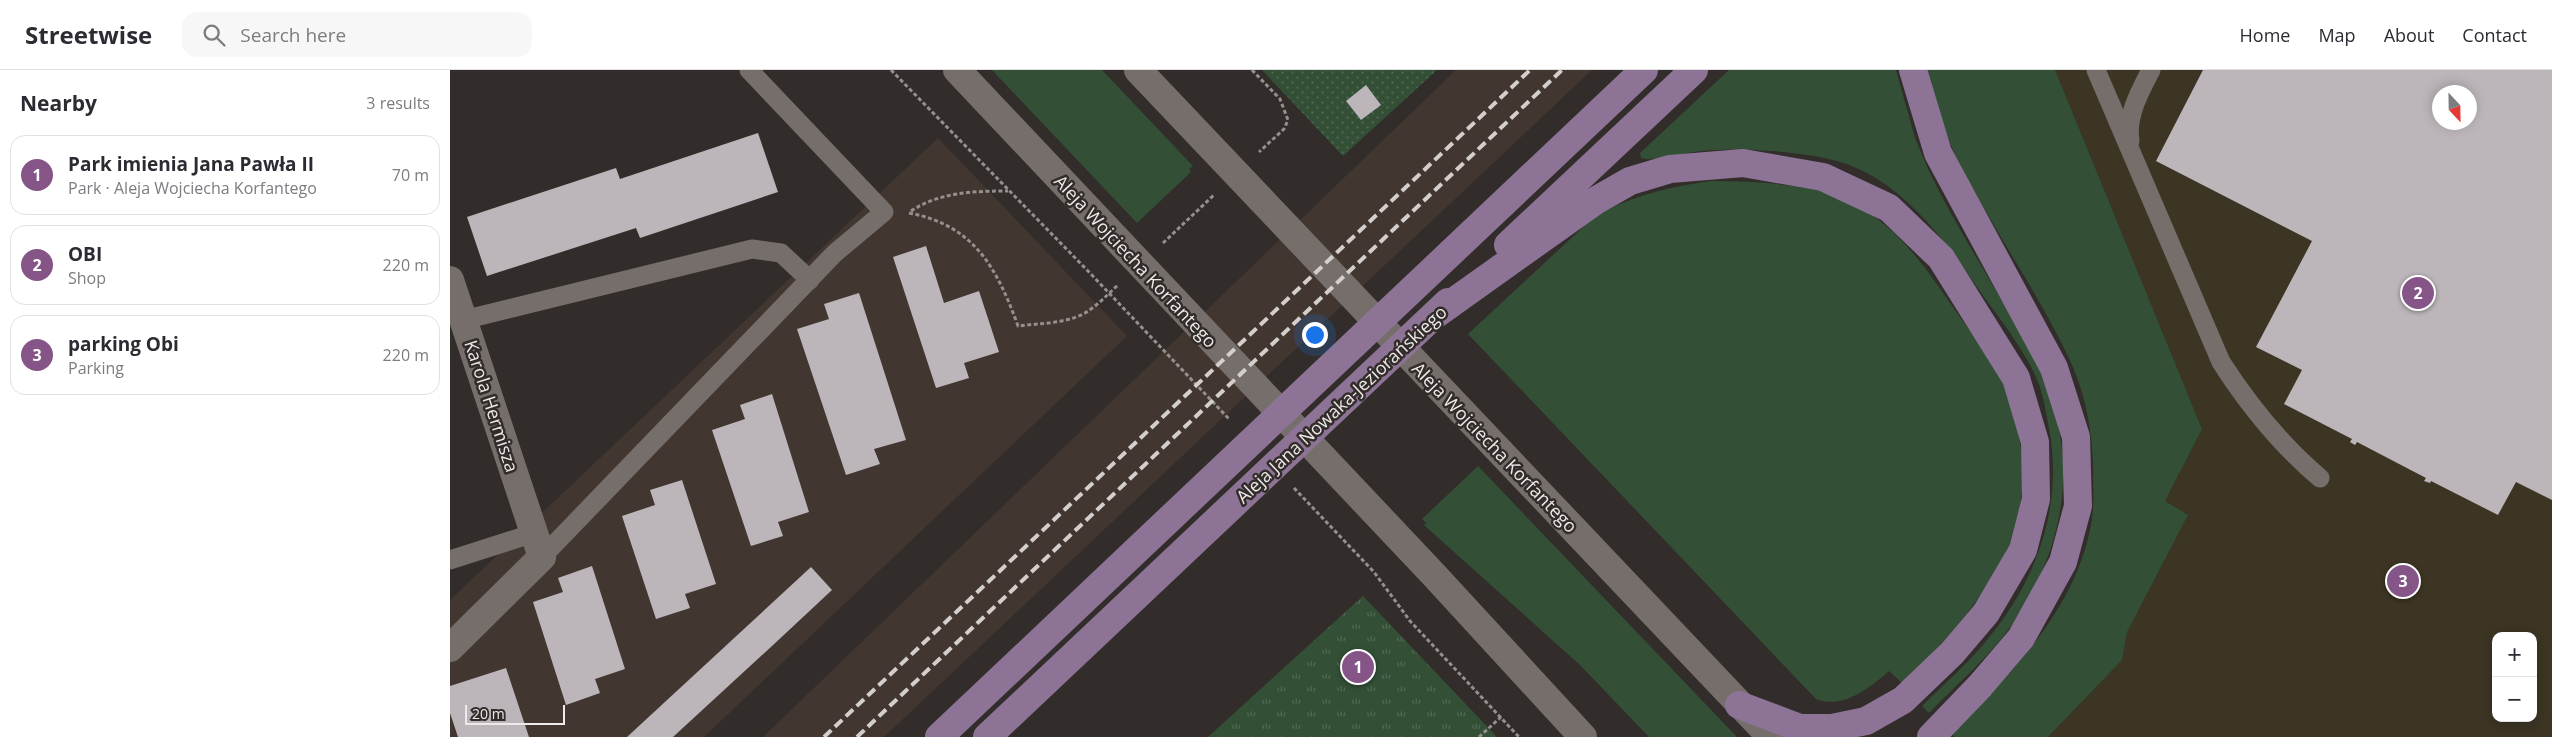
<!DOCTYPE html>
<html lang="en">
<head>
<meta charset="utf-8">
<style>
  body { margin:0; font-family:"Open Sans",sans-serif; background:#f7f7f7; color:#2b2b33 }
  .controls { position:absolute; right:15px; bottom:15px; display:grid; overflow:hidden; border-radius:10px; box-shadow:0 2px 12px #0003 }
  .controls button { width:45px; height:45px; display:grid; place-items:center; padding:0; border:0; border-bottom:1px solid #e1e1e2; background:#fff; color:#2b2b33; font:25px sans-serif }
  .compass { position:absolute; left:1982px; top:15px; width:45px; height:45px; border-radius:50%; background:#fff; box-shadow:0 2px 12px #0003; rotate:158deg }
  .scale { position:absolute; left:15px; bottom:12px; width:100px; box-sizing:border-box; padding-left:5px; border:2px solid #eeeae9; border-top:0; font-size:14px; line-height:18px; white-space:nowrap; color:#eeeae9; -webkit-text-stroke:4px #322d2a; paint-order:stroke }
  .you { position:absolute; left:864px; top:264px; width:18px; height:18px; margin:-12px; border:4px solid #fff; border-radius:50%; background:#1a73e8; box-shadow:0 0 0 8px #1a73e833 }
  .badge { display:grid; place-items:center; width:32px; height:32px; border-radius:50%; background:#865588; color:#fff; font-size:16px; font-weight:700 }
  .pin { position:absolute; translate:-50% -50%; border:2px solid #fff; box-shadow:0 1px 5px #0006 }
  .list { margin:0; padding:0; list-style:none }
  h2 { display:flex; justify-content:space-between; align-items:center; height:65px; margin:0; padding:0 20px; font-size:21px }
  h2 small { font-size:16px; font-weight:400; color:#7c7c81 }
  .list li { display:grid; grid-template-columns:32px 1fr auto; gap:15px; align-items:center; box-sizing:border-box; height:80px; margin:0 10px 10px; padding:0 10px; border:1px solid #e1e1e2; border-radius:15px }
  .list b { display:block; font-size:19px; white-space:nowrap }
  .list p { margin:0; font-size:16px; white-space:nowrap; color:#7c7c81 }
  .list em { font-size:16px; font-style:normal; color:#7c7c81 }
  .icon { flex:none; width:28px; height:28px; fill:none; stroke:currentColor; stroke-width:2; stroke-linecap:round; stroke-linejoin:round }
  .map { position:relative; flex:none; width:2102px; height:667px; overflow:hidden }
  header { display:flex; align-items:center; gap:30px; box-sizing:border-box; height:70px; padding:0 25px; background:#fff; border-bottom:1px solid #e1e1e2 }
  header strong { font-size:24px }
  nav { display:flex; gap:28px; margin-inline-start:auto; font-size:18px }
  .search { width:350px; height:45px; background:#f7f7f7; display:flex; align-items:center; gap:12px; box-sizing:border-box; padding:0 18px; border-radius:15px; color:#7c7c81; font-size:19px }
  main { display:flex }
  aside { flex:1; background:#fff }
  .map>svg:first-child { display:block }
</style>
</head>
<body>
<header>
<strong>Streetwise</strong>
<div class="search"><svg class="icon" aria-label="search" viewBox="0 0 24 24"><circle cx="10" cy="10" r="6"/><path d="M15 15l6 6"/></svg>Search here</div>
<nav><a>Home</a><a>Map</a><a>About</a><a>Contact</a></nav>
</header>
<main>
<aside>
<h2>Nearby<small>3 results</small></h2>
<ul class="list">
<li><span class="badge">1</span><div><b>Park imienia Jana Pawła II</b><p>Park · Aleja Wojciecha Korfantego</p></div><em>70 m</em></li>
<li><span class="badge">2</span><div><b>OBI</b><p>Shop</p></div><em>220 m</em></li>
<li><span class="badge">3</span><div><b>parking Obi</b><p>Parking</p></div><em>220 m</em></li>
</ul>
</aside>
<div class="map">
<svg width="2102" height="667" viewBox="0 0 2102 667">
  <defs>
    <pattern id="park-tufts" width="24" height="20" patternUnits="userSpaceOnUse" patternTransform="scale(1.25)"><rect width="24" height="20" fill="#335037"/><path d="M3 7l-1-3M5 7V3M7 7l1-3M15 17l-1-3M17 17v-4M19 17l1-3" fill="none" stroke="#516954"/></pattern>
    <pattern id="garden-dots" width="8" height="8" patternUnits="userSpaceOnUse" patternTransform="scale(1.25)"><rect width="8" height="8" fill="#335037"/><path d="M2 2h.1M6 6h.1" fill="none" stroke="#516954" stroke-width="1.8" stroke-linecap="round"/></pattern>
  </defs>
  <rect width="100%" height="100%" fill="#322d2a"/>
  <path fill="#3c3524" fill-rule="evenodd" d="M1605,0H2102V667H1598L1672,590L1677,562L1738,445L1715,431L1752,359ZM1990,22H2020V52H1990ZM2046,566H2083V648H2046Z"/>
  <g fill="#423631">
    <polygon points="1006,0 1142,0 434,667 313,667"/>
    <polygon points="488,68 677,266 254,667 0,667 0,530"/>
  </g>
  <g fill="#335037">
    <polygon points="542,0 652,0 743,96 739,99 741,102 687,153"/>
    <path d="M1279,0H1446L1465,68L1478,99C1500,145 1527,188 1552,231C1565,254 1580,276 1591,300C1630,389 1616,477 1562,555C1539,587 1507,614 1479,643L1472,636C1492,616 1513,598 1531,577C1583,518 1613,443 1600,364C1596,344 1594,323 1585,305C1571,274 1542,239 1522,210C1489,162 1446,107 1387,91C1351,81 1288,77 1252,81C1236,82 1205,92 1191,88L1190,83Z"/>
    <path d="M1478,0H1605L1752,359L1715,431L1738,445L1677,562L1672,590L1598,667H1505L1501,663C1560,605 1622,544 1640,460C1645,439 1643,416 1643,395C1642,356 1634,318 1616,282C1583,215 1540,154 1506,87L1494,59Z"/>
    <path d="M1261,111C1294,111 1326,113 1358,118C1367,120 1377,120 1384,124C1440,148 1467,185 1500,233C1518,259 1539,284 1553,312C1575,361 1579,420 1562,471C1557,486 1547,501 1538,514C1511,554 1487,580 1452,613L1439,601C1421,617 1393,640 1366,629L1018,264L1144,147C1181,126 1218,117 1261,111Z"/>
    <polygon points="1028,396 1287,667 1199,667 1130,595 974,455 976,453 972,449"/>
  </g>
  <polygon fill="url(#park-tufts)" points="913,526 1047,667 758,667"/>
  <polygon fill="url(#garden-dots)" points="812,0 987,0 893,86"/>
  <g fill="#bcb6bb" fill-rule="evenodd">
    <path d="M1753,0H2102V430L2066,412L2048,445L1981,411L1980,413L1974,411L1976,408L1907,372L1905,375L1900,372L1902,369L1834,334L1852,300L1806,277L1862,171L1706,91ZM1990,22H2020V52H1990Z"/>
    <polygon points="916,15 931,35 911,50 896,31"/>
    <polygon points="308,63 328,122 190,168 186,158 37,206 17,147 166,98 170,109"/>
    <polygon points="476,176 494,233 529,221 549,282 514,293 519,308 486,318 443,187"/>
    <polygon points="409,223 456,370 424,379 430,394 396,405 347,259 379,249 374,234"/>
    <polygon points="322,324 359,442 328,452 333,466 301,476 262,360 295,349 290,335"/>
    <polygon points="232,410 266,514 235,524 240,538 206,549 172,446 205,435 200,420"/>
    <polygon points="142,496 175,599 145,609 150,623 116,635 83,532 113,522 108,508"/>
    <polygon points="361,497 382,520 322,576 223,667 177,667"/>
    <polygon points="56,598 79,667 8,667 0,643 0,616"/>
  </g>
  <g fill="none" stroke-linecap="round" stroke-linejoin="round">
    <g stroke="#95908e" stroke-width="3" stroke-dasharray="4 2.5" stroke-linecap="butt">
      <polyline points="441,0 638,201 780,350"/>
      <polyline points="802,0 830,29 838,50 834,59 809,82"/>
      <path d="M461,141C490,122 524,121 558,121"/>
      <path d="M459,143C524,155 547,198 568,256C590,253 622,254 641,239C651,232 659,223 668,215"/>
      <polyline points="713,173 765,124"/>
      <polyline points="844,418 924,502 960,551 1069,667"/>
      <polyline points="1029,667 1051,647"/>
    </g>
    <g stroke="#756e6b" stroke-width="19">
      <path d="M1646,0L1771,292C1798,334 1831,375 1870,408"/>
      <path d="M1680,71C1676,46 1690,21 1701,0"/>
      <polyline points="13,250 302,179 331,183 360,210"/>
      <polyline points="92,487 385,183 434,142 299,0"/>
      <polyline points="0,490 84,463"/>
    </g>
    <polyline stroke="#756e6b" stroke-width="28" points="0,210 92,487 0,578"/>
    <g stroke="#756e6b" stroke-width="28">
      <polyline points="507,0 984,505 1133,667"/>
      <polyline points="688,0 1321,667"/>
    </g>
    <g stroke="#8d7496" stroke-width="28">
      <polyline points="1463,0 1488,83 1604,298 1626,367 1628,436 1613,492 1571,568 1530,616 1481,667"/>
      <polyline points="1058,175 1244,0"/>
      <polyline points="985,245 1145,131 1180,111 1220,99 1293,93 1373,107 1439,138 1491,188 1566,308 1585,372 1586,429 1573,480 1536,543 1502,583 1453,630 1416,651 1382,658 1350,658 1289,635"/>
      <polyline points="489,667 1194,0"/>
      <polyline points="537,667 998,232"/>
    </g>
    <g stroke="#d3cfcd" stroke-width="4" stroke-dasharray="10 5" stroke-linecap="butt">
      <polyline points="374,667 1080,0"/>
      <polyline points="407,667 1112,0"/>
    </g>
  </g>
  <g text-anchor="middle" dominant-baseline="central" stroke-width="5" stroke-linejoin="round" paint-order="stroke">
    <g font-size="18" fill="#eeeae9" stroke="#322d2a">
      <text transform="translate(686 191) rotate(47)">Aleja Wojciecha Korfantego</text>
      <text transform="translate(891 334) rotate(-43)">Aleja Jana Nowaka-Jeziorańskiego</text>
      <text transform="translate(42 336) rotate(72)">Karola Hermisza</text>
      <text transform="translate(1045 377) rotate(46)">Aleja Wojciecha Korfantego</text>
    </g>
  </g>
</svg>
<div class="controls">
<button>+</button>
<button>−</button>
</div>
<svg class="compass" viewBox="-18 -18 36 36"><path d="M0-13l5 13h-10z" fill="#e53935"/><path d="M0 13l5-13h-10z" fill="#7c7c81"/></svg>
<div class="scale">20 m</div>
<div class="you"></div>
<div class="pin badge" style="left:908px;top:597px">1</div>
<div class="pin badge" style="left:1968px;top:223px">2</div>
<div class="pin badge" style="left:1953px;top:511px">3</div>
</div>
</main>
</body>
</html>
